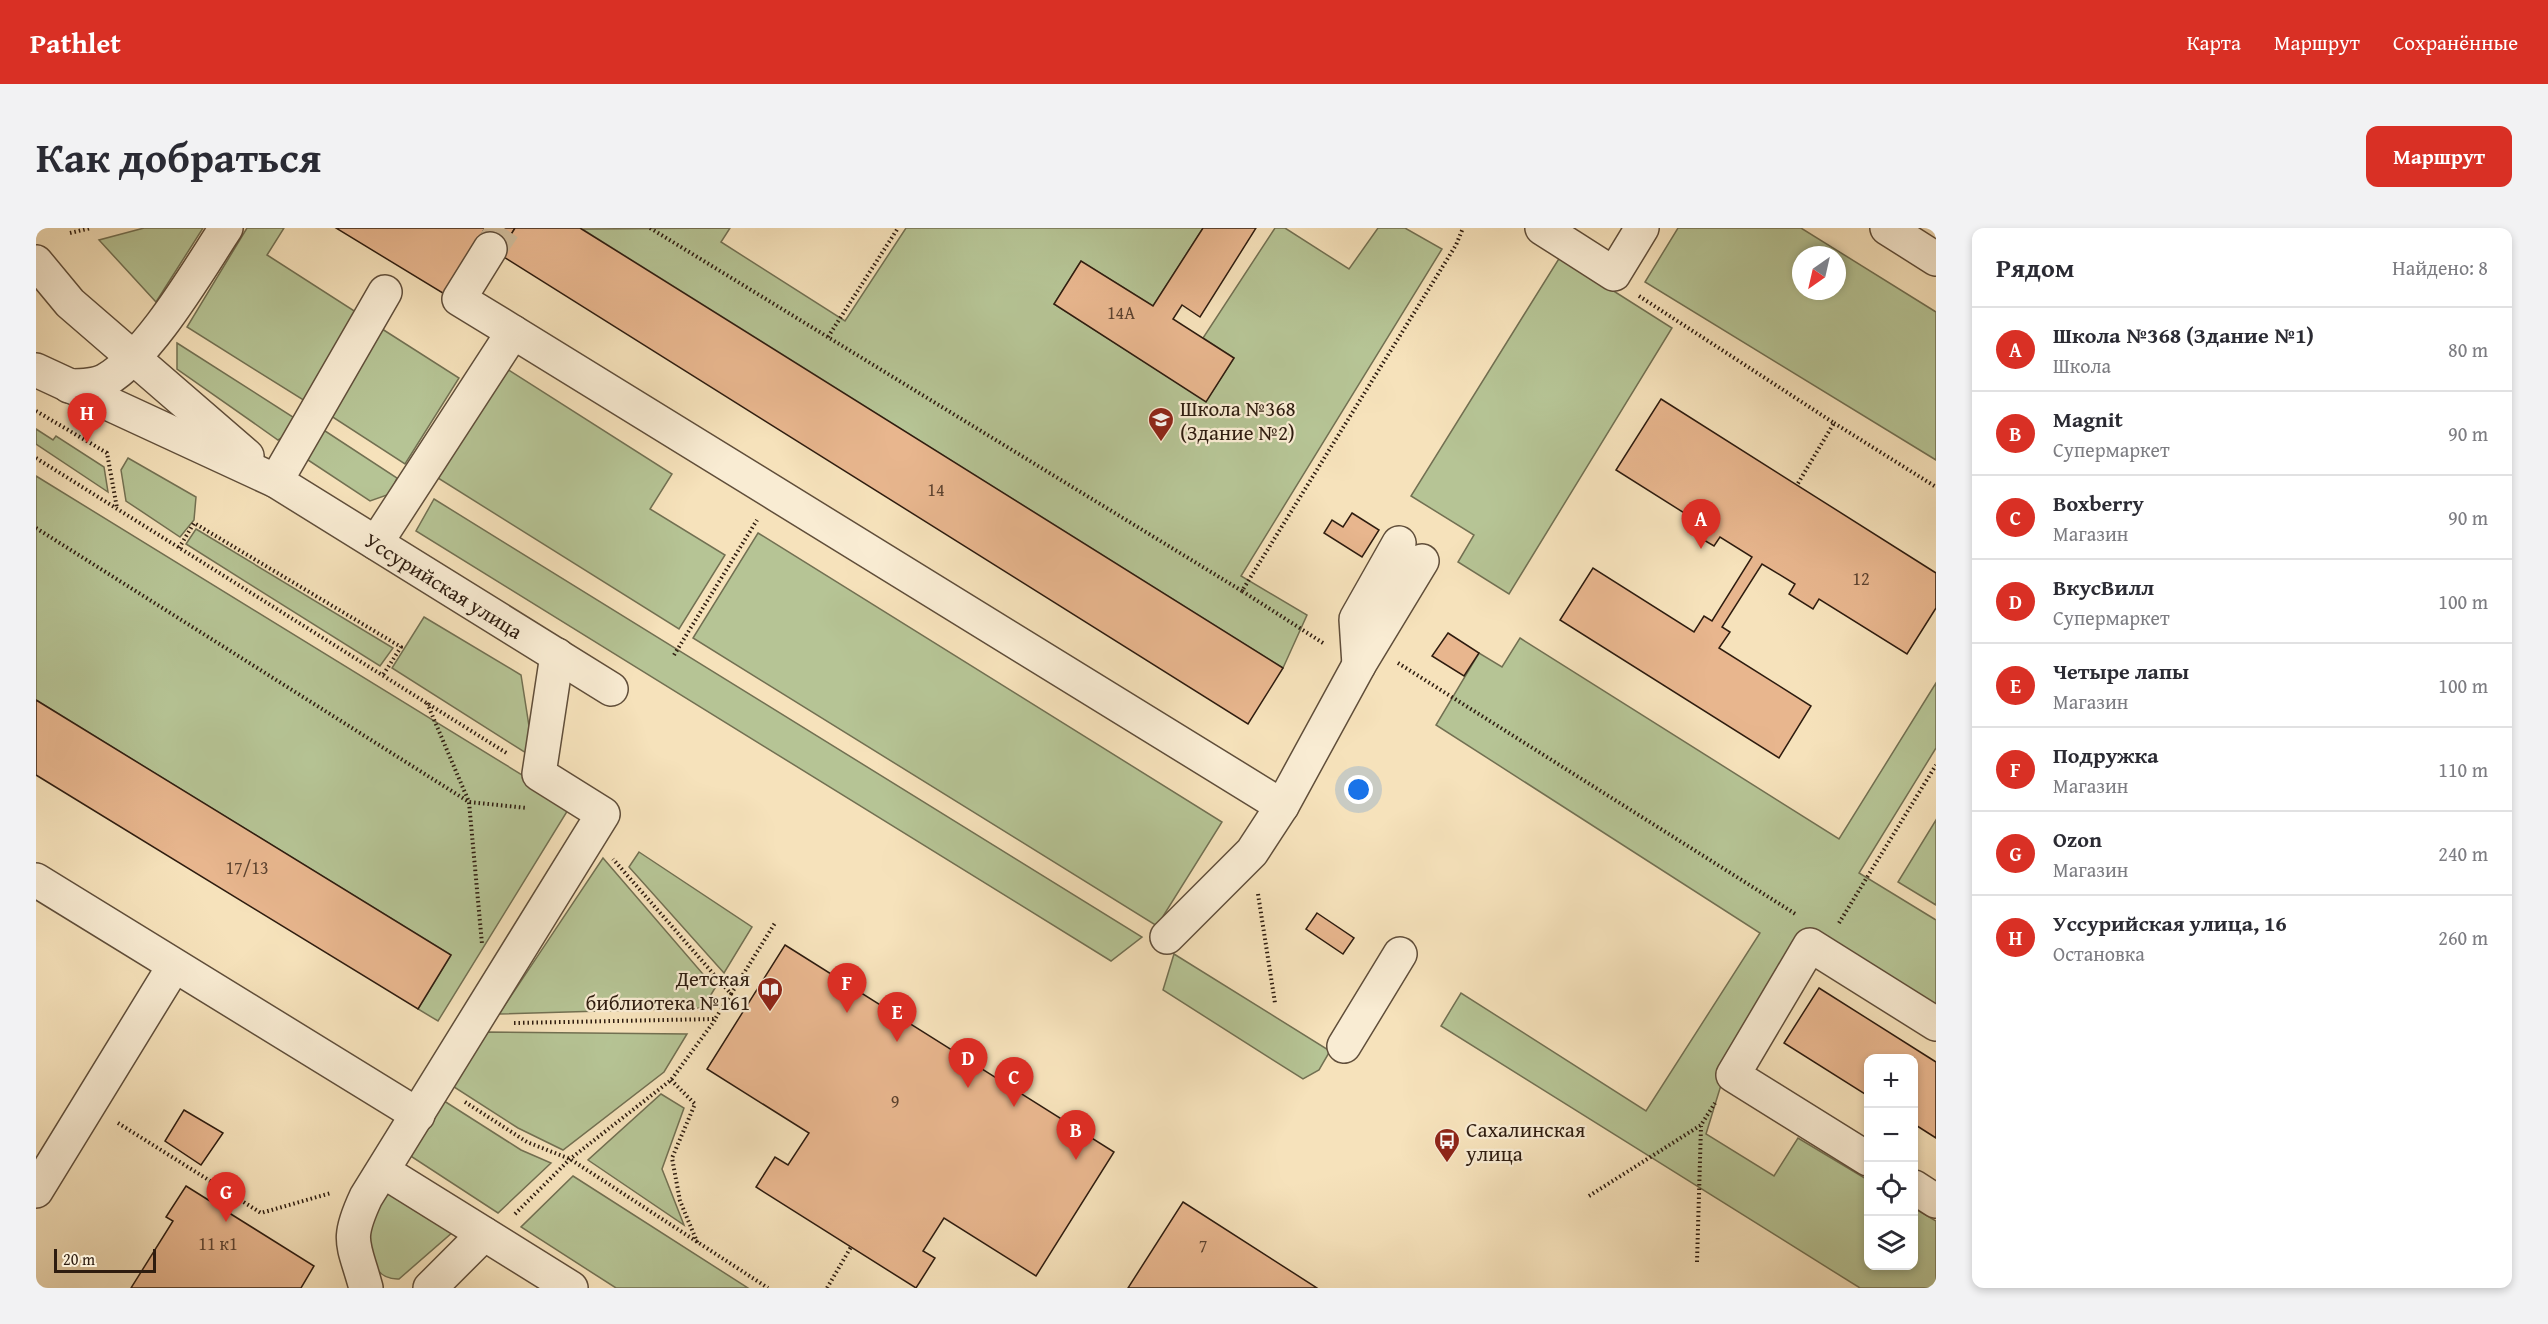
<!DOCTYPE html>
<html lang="ru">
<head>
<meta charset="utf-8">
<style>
  body { margin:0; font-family:"Gentium Book Plus",serif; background:#f2f2f3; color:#2b2b33 }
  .controls { position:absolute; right:18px; bottom:18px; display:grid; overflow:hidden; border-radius:12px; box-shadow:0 3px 9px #0003 }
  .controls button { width:54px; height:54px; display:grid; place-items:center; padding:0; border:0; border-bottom:2px solid #e1e1e2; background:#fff; color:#2b2b33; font:30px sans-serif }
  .compass { position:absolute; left:1756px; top:18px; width:54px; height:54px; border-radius:50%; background:#fff; box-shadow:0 3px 9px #0003; rotate:214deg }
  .scale { position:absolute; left:18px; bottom:15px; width:102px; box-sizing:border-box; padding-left:6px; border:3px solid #2e1c0f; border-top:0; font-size:16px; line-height:21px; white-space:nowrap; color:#2e1c0f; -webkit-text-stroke:4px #f9ecd3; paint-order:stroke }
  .you { position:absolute; left:1323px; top:562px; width:21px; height:21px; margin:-15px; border:4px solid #fff; border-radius:50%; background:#1a73e8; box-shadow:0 0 0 9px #1a73e833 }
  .badge { display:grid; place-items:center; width:39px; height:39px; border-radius:50%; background:#d93025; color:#fff; font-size:20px; font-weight:700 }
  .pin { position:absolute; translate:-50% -50px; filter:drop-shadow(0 2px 3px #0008) }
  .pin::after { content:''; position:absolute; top:32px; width:21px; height:18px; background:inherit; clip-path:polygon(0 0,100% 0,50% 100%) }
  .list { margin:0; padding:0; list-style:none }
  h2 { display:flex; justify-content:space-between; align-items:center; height:78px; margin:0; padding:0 24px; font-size:26px }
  h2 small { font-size:20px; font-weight:400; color:#7c7c81 }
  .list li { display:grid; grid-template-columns:39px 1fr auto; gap:18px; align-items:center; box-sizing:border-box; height:84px; padding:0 24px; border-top:2px solid #e1e1e2 }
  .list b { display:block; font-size:22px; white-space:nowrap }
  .list p { margin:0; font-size:20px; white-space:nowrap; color:#7c7c81 }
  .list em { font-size:20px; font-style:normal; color:#7c7c81 }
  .icon { flex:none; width:33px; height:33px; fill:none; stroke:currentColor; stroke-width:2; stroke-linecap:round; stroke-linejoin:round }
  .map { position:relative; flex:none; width:1900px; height:1060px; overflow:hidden; border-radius:12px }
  header { display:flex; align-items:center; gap:36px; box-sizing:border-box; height:84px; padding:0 30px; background:#d93025; color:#fff }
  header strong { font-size:28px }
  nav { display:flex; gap:33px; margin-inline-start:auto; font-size:21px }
  .intro { display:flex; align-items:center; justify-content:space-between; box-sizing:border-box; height:144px; padding:0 36px }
  h1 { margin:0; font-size:42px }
  .button { padding:15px 27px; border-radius:12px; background:#d93025; color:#fff; font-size:21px; font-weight:700 }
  main { display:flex; gap:36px; padding:0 36px }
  aside { flex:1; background:#fff; border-radius:12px; box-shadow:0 3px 9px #0003 }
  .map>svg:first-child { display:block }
</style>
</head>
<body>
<header>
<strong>Pathlet</strong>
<nav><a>Карта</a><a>Маршрут</a><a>Сохранённые</a></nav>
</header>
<div class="intro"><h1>Как добраться</h1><a class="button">Маршрут</a></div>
<main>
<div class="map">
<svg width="1900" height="1060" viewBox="0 0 1900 1060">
  <rect width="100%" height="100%" fill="#f6e2bb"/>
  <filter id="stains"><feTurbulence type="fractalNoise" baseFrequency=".00333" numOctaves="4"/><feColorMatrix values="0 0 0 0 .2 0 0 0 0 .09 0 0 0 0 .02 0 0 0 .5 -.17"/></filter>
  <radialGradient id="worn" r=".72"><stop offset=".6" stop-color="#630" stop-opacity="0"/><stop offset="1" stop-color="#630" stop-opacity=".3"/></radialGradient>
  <g fill="#b6c495" stroke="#727052" stroke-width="1.5" fill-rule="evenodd">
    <polygon points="108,0 167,0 120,74 63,12"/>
    <polygon points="211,0 248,0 231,27 323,86 269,173 151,99"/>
    <polygon points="694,0 685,14 809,93 870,0 1167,0 1117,78 1045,33 1018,76 1170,173 1198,130 1167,110 1239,0 1249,0 1313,41 1342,0 1369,0 1406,21 1205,348 1271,387 1247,440 546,1"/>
    <path d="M1642,0H1765L1900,84V232L1609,54ZM1765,27H1801V63H1765Z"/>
    <polygon points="1524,29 1636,100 1473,366 1422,334 1438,307 1375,268"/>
    <polygon points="343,99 423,150 369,236 292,186"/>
    <polygon points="141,115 260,191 251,207 242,212 141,141"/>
    <polygon points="471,141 636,246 614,281 689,327 643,401 402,250"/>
    <polygon points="283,199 361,250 354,266 334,273 272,232 271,225"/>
    <polygon points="0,201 17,212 20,208 68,239 72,264 0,216"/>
    <polygon points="92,230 160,269 158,292 144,309 90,273 85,242"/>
    <polygon points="0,248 535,577 402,793 382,781 415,727 0,472"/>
    <polygon points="398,271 1106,709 1075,733 380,303"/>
    <polygon points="160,301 357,420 344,438 150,316"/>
    <polygon points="722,305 1186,594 1121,698 657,410"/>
    <polygon points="388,389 485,447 498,530 356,440"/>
    <polygon points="1484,410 1803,611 1900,455 1900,520 1823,645 1900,692 1900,788 1773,709 1689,844 1670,906 1738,948 1762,910 1832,952 1832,1038 1878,1038 1878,980 1900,993 1900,1060 1824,1060 1405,798 1425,765 1610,883 1724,705 1400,497 1443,425 1466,439"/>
    <polygon points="1900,592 1900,677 1862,654"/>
    <polygon points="603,624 716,699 688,745 593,639"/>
    <polygon points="567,630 679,760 667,780 463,786"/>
    <polygon points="1138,726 1294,823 1283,842 1267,851 1127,762"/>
    <polygon points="450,804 651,806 628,844 527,922 482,900 415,857"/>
    <polygon points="625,866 648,880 626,941 648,997 552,932"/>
    <polygon points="405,871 485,922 515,935 462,985 370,925"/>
    <polygon points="537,948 712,1060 580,1060 485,999"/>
    <path d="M352,959L418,1003L363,1051C338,1052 336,1030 329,1010Z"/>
  </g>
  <g fill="#e8b68e" stroke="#2e1c0f" stroke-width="1.5">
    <polygon points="300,0 449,0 410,67"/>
    <polygon points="449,0 479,0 463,26 441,14"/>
    <polygon points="479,0 544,0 1247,440 1212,496 463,26"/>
    <polygon points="1167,0 1220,0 1164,89 1146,77 1137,91 1198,130 1170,174 1018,76 1045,33 1117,78"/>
    <polygon points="1625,171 1900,345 1900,380 1871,426 1783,371 1777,381 1753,366 1759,356 1726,336 1686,399 1694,404 1683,420 1775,478 1743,530 1524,392 1557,340 1658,404 1668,388 1676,393 1716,329 1684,309 1678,318 1654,304 1661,293 1580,242"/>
    <polygon points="1316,285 1343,302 1326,329 1288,305 1296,292 1307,299"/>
    <polygon points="1412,405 1443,425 1428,448 1396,428"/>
    <polygon points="0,472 415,727 382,781 0,547"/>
    <polygon points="1281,685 1318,710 1307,726 1270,701"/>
    <polygon points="749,717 1078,924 1000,1048 908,990 887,1023 899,1030 880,1060 720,959 739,929 752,937 773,905 671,841"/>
    <polygon points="1783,760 1900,834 1900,910 1878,896 1878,830 1832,830 1832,868 1748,815"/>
    <polygon points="148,882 187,905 165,937 129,913"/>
    <polygon points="150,958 278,1038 265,1060 95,1060 137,993 130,989"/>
    <polygon points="1147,974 1281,1060 1092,1060"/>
  </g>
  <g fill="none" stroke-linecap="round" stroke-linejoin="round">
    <polyline stroke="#ceba99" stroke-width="33" stroke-dasharray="33 16" stroke-linecap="butt" points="454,21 468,0"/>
    <defs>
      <g id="minor">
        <polyline points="1506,0 1578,46 1606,0"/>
        <polyline points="1851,0 1900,31"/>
        <polyline points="0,34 34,75 211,228"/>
        <polyline points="477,104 1246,578 1216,624 1131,709"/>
        <path id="s1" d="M0,142L240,253L575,461"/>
        <path d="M33,158C45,158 60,158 70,152C114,126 161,44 190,0"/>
        <polyline points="240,253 349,64"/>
        <polyline points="340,315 477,104 423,71 454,21"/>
        <polyline points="1323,437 1320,391 1363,315"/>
        <polyline points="1246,578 1323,437 1386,333"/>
        <polyline points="0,652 382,887"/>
        <polyline points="1308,818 1364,726"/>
        <polyline points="1832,931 1697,847 1774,717 1900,796"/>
        <polyline points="347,943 535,1060"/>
        <polyline points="1878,959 1900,973"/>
        <polyline points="0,963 138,738"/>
        <path d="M330,1060C318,1015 309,1014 330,969L567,586L503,546L521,427"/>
        <polyline points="394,1060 448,1006"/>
      </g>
    </defs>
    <use href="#minor" stroke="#604e3a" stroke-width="36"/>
    <g stroke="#2e1c0f" stroke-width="4" stroke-dasharray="1.5 3" stroke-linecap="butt">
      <polyline points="614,0 1206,363"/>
      <polyline points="34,5 55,0"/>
      <polyline points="1603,68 1798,195 1761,257"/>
      <polyline points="792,109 862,0"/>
      <polyline points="0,183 71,225 81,280"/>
      <polyline points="1798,195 1900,259"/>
      <polyline points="0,230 472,526"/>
      <polyline points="0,300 433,574 491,580"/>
      <polyline points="143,320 158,295 365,419 347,447"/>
      <polyline points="1287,415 1206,363 1420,17 1427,0"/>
      <polyline points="638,427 721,292"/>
      <polyline points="1362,435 1761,687"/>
      <polyline points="391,475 433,574 446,716"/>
      <polyline points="1222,666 1239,775"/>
      <polyline points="1803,695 1900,537"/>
      <polyline points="695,766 739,695"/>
      <polyline points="478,795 679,791 695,766 577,631"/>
      <polyline points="635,852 659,876 636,930 644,973 662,1016"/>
      <polyline points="429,874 491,914 534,931 732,1060"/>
      <polyline points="82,895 225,985 295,965"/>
      <polyline points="1553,968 1665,897 1679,875"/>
      <polyline points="479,986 534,931 635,852 679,792"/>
      <polyline points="1661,1034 1665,898"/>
      <polyline points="791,1060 815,1019"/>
    </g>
    <use href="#minor" stroke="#f9ecd3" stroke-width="33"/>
  </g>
  <defs>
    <symbol id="school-pin" viewBox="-11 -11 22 30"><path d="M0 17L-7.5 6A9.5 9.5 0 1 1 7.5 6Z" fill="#8f2418" stroke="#f9ecd3"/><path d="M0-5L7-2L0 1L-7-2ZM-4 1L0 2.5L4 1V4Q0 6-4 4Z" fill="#fff"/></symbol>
    <symbol id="library-pin" viewBox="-11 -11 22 30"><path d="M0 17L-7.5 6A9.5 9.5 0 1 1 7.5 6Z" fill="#8f2418" stroke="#f9ecd3"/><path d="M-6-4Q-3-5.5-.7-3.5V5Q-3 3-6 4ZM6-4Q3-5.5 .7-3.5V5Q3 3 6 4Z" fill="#fff"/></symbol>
    <symbol id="bus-pin" viewBox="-11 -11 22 30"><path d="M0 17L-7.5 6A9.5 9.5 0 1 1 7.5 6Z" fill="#8f2418" stroke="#f9ecd3"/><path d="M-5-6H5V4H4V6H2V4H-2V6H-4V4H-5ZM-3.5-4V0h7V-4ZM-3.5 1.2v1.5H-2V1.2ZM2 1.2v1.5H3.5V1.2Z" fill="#fff"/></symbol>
  </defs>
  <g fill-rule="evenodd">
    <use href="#school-pin" x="1110" y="177" width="30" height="40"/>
    <use href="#library-pin" x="719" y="747" width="30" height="40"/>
    <use href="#bus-pin" x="1396" y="898" width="30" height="40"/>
  </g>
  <g text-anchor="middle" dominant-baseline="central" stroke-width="4.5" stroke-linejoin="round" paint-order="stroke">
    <g font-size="18" fill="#5c422f">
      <text x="1085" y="84">14А</text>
      <text x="900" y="261">14</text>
      <text x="1825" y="350">12</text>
      <text x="211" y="639">17/13</text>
      <text x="859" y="873">9</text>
      <text x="182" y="1015">11 к1</text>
      <text x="1167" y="1017">7</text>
    </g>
    <g font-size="21" fill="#2e1c0f" stroke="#f9ecd3" text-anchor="start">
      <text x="1144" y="180">Школа №368<tspan x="1144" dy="24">(Здание №2)</tspan></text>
      <text x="714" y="750" text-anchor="end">Детская<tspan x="714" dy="24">библиотека №161</tspan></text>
      <text x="1430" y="901">Сахалинская<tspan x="1430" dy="24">улица</tspan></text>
    </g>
    <g font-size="21" fill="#2e1c0f" stroke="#f9ecd3">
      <text stroke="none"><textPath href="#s1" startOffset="462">Уссурийская улица</textPath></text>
    </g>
  </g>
  <rect width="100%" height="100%" filter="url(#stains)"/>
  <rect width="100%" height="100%" fill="url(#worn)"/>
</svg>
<div class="controls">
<button>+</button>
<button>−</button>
<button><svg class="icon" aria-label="locate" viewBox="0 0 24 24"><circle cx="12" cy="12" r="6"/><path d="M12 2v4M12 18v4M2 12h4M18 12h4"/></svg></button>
<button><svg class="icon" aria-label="layers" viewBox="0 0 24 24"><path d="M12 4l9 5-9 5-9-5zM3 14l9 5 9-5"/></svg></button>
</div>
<svg class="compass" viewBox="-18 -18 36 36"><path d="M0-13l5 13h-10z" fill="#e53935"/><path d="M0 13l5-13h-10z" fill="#7c7c81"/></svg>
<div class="scale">20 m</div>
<div class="you"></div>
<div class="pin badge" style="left:1665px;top:321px">A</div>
<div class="pin badge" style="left:1040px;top:932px">B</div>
<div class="pin badge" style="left:978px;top:879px">C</div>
<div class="pin badge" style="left:932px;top:860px">D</div>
<div class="pin badge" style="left:861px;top:814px">E</div>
<div class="pin badge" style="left:811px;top:785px">F</div>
<div class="pin badge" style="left:190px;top:994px">G</div>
<div class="pin badge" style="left:51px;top:215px">H</div>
</div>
<aside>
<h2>Рядом<small>Найдено: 8</small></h2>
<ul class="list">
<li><span class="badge">A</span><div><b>Школа №368 (Здание №1)</b><p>Школа</p></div><em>80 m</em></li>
<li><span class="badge">B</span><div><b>Magnit</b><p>Супермаркет</p></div><em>90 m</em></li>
<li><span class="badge">C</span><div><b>Boxberry</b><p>Магазин</p></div><em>90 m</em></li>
<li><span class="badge">D</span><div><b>ВкусВилл</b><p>Супермаркет</p></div><em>100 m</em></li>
<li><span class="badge">E</span><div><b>Четыре лапы</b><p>Магазин</p></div><em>100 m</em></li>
<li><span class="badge">F</span><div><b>Подружка</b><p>Магазин</p></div><em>110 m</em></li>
<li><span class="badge">G</span><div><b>Ozon</b><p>Магазин</p></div><em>240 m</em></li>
<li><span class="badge">H</span><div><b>Уссурийская улица, 16</b><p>Остановка</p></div><em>260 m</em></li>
</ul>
</aside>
</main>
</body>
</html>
